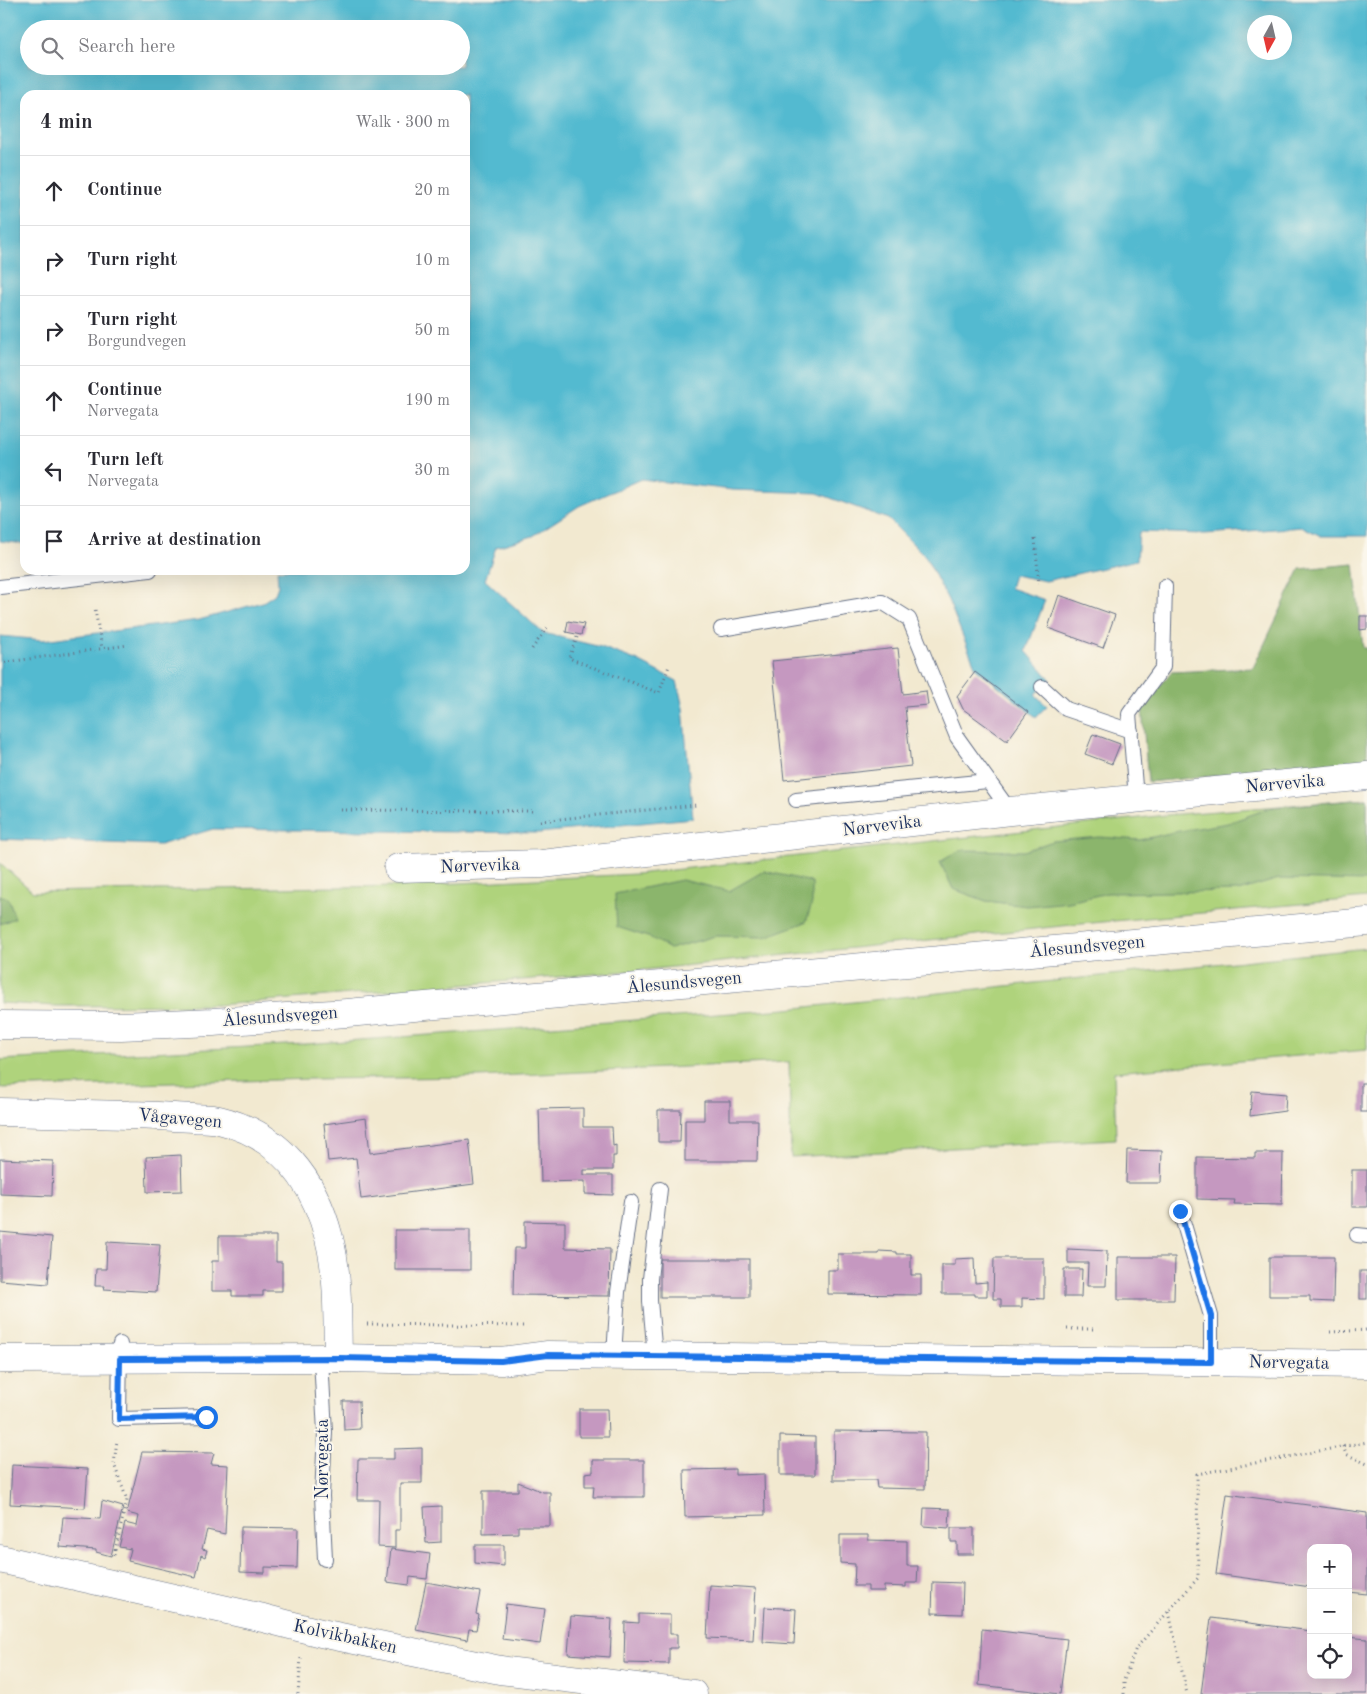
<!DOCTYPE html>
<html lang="en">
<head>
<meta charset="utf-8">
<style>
  body { margin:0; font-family:"Old Standard TT",serif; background:#f2f2f3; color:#2b2b33 }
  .controls { position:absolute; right:15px; bottom:15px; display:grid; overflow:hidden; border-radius:10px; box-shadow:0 5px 20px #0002 }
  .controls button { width:45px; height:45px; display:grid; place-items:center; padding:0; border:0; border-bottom:1px solid #e1e1e2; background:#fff; color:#2b2b33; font:25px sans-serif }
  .compass { position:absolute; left:1247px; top:15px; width:45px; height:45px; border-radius:50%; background:#fff; box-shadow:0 5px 20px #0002; rotate:188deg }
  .stop { position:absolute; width:15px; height:15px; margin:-11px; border:4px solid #1a73e8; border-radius:50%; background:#fff }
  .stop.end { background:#1a73e8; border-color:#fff; box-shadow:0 1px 5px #0008 }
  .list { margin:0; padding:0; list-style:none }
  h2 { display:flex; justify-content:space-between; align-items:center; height:65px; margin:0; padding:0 20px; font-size:21px }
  h2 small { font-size:16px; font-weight:400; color:#7c7c81 }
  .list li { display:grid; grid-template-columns:32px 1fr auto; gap:15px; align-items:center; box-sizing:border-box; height:70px; padding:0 20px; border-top:1px solid #e1e1e2 }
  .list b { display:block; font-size:19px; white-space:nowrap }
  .list p { margin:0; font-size:16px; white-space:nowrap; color:#7c7c81 }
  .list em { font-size:16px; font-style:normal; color:#7c7c81 }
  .icon { flex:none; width:28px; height:28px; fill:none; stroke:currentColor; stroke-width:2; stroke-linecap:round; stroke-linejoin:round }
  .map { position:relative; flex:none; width:1367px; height:1694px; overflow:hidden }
  .search { position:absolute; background:#fff; box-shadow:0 5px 20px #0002; left:20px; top:20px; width:450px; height:55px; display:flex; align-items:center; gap:12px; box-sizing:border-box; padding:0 18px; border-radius:28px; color:#7c7c81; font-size:19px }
  .panel { position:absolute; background:#fff; box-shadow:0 5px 20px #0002; left:20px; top:90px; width:450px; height:485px; border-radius:15px }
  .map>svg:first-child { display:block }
</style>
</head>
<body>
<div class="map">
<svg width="1367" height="1694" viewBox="0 0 1367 1694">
  <rect width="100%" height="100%" fill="#fbf7ec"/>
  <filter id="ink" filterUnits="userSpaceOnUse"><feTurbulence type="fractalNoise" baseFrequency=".02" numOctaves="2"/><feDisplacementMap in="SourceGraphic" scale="10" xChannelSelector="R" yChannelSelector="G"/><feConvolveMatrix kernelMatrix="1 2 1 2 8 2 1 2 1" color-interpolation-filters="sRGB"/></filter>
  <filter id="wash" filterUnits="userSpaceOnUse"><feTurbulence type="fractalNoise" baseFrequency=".0096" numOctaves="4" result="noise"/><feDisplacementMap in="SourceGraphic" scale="20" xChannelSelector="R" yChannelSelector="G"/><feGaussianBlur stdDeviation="1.12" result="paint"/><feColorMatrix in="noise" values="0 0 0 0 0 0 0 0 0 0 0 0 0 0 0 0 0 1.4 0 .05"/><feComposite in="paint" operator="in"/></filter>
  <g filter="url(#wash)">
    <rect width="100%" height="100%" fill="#f2e9d0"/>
    <g fill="#afd37c" stroke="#65816d">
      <polygon points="1367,799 1367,898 1081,924 654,969 218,1005 56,1006 0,1003 0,863 33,892 399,886 636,874 1167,815"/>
      <polygon points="1367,948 1367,1050 1114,1072 1116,1139 791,1157 789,1062 479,1077 311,1079 0,1088 0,1060 305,1044 787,1009"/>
    </g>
    <g fill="#8bb56c" stroke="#537265">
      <polygon points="1354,564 1363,648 1367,648 1367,762 1148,782 1142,709 1171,672 1253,668 1300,569"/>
      <polygon points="1367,799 1367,881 1279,879 1238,891 1107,893 1069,902 1027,906 986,901 953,889 940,862 960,850 1024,851 1053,841 1100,837 1140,840 1174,832 1228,823 1273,807"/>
      <polygon points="764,871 812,882 812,903 806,922 765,937 715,936 670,949 651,938 617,927 615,894 682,880 729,891"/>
      <polygon points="0,895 8,898 15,918 0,924"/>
    </g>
    <path fill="#52bad0" stroke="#367497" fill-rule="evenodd" d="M0,0H1367V536H1321L1303,527L1205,534L1139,532L1137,560L1046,581L1014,575L1010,588L1045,600L1026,651L1051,680L1035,694L1047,706L1036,717L976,668L948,600L925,556L888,519L817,493L732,490L641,479L579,506L533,536L496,547L485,580L543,633L601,647L638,661L677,681L683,708L693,818L539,833L213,829L160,845L0,839V636L43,640L199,620L263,602L275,594L278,586L277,570H465V95H25V544L0,541ZM1254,22H1284V52H1254ZM29,29H461V66H29Z"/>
    <g id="blocks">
      <g fill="#c598c0">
        <polygon points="1059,595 1115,615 1103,648 1048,628"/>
        <polygon points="1360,616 1367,616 1367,629 1360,630"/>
        <polygon points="568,621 584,624 581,635 566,632"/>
        <polygon points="898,648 903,694 926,691 928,705 905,707 911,766 784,780 772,661"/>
        <polygon points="975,672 1028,712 1007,741 963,709 957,696"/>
        <polygon points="1093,734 1120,744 1112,764 1085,754"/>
        <rect x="1361" y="1083" width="6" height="29"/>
        <polygon points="1252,1091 1286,1094 1285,1111 1250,1116"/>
        <polygon points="704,1101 730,1101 730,1120 758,1120 757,1161 685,1161 685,1120 704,1120"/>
        <polygon points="583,1108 583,1127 612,1127 613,1146 616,1145 616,1156 613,1156 613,1170 584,1170 584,1175 613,1175 613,1195 585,1194 585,1181 541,1182 539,1109"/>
        <polygon points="658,1110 681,1110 680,1142 658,1142"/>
        <polygon points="366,1118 370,1153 469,1140 474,1184 361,1199 356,1158 328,1161 324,1124"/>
        <polygon points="1127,1150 1162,1151 1161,1183 1126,1183"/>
        <polygon points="1255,1153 1283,1153 1282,1205 1234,1204 1235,1200 1197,1199 1197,1157 1255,1158"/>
        <polygon points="181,1155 182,1191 147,1192 146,1157"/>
        <polygon points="0,1159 53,1161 52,1196 0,1194"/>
        <rect x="1352" y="1170" width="15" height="37"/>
        <polygon points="525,1221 565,1222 565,1248 610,1249 609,1296 513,1295 514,1248 525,1248"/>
        <rect x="395" y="1230" width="75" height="40"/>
        <polygon points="0,1232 52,1237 48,1284 0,1280"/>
        <polygon points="219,1236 276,1236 276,1262 282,1262 282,1291 263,1291 263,1296 232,1296 232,1291 212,1291 212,1261 219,1261"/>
        <polygon points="107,1242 160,1245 156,1292 104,1289 105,1286 95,1286 96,1269 106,1269"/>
        <polygon points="1068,1249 1107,1251 1106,1286 1087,1286 1088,1263 1068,1263"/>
        <polygon points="879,1251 897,1252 897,1254 911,1254 911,1275 921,1275 921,1295 828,1294 828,1270 838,1270 838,1254 879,1254"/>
        <polygon points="1118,1257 1175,1257 1174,1300 1118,1300"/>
        <polygon points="1269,1257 1334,1257 1333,1302 1310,1301 1310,1296 1269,1296"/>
        <polygon points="974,1258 975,1283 987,1282 987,1296 975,1296 975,1294 942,1294 942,1265 955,1265 955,1259"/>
        <polygon points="994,1258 1044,1258 1044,1299 1022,1298 1022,1307 1001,1307 1001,1299 993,1299"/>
        <rect x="660" y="1259" width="89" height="38"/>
        <polygon points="1064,1269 1082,1269 1081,1297 1064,1297"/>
        <rect x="1360" y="1271" width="7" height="28"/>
        <polygon points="343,1401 359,1401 360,1429 344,1430"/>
        <polygon points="579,1409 607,1409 608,1437 579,1437"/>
        <polygon points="834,1431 926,1432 925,1489 877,1488 876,1480 833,1480"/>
        <polygon points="780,1436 815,1437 815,1475 780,1475"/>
        <polygon points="422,1448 422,1483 400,1483 400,1530 395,1530 395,1548 378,1547 379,1500 357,1500 358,1459 394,1459 394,1449"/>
        <polygon points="142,1452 214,1453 211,1464 228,1465 225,1534 207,1530 202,1549 207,1550 205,1557 201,1555 196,1577 128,1561 131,1549 119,1547 125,1523 137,1526 139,1516 127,1513"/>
        <polygon points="593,1460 644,1460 644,1497 593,1497 594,1486 585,1486 585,1473 593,1472"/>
        <polygon points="12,1465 88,1469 85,1508 10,1504"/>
        <polygon points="735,1469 735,1475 764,1474 765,1515 685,1517 684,1470"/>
        <polygon points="518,1482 543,1492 550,1492 550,1526 518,1526 518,1533 483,1534 483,1491 518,1491"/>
        <polygon points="1227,1494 1367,1513 1367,1594 1348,1592 1348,1548 1311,1548 1311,1587 1216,1574"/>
        <polygon points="102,1501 123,1507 111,1556 96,1552 96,1550 60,1547 63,1517 100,1519"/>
        <polygon points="441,1506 441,1542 426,1543 424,1507"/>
        <polygon points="924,1508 950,1509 949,1528 923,1526"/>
        <polygon points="241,1527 298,1528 297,1568 265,1567 265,1573 240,1572"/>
        <polygon points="951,1528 974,1528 974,1554 957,1554 957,1542 951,1542"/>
        <polygon points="840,1535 868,1535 868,1540 907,1541 907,1566 918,1566 917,1583 906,1583 906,1587 884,1586 884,1591 868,1591 868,1586 854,1586 855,1564 840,1563"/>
        <polygon points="475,1545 504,1545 504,1566 475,1563"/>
        <polygon points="391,1549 430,1554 427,1579 410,1577 409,1585 387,1582"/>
        <polygon points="426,1582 480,1592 476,1614 479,1615 476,1630 469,1629 467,1640 416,1630"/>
        <polygon points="933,1582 963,1583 962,1614 932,1613"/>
        <polygon points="710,1585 756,1588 753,1640 707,1638"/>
        <polygon points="506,1604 545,1609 540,1644 502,1639"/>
        <polygon points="765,1607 796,1609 794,1644 763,1642"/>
        <polygon points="639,1614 670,1615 670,1634 677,1634 677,1648 669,1648 669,1664 624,1663 625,1622 639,1623"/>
        <polygon points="571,1616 612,1619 610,1657 568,1654"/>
        <polygon points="1211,1618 1311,1631 1311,1675 1348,1675 1348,1637 1367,1639 1367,1694 1201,1694"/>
        <polygon points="982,1629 1067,1639 1060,1694 979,1685"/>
      </g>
    </g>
  </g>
  <g filter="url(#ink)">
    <use href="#blocks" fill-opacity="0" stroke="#667086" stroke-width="1"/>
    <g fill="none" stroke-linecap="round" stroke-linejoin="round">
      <defs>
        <g id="lane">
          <polyline points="0,587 150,570"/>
          <polyline points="721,629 882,602 909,619 957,737 1010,811"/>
          <polyline points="1042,687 1066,709 1131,731"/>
          <polyline points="1136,798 1129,714 1163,667 1165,586"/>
          <polyline points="796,800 988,781"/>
          <polyline points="1180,1211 1211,1316 1211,1362"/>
          <polyline points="1357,1235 1367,1236"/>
          <polyline points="120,1344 119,1419 207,1417"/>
          <polyline points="614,1356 618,1292 631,1202"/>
          <polyline points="655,1356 650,1301 650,1279 660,1189"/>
          <polyline points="321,1359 325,1432 322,1496 325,1559"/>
        </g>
        <g id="street">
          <polyline points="398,868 542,864 1010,811 1367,776"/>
          <path d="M0,1112C43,1113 86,1114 129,1115C150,1115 171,1117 193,1118C201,1119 211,1118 219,1120C280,1135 314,1179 329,1238C339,1277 337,1318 338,1358"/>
          <polyline points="0,1559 263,1618 321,1633 500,1670 693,1694"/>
        </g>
        <polyline id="primary" points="0,1359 338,1358 501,1361 548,1355 1367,1364"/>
        <polyline id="highway" points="0,1025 121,1026 213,1022 347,1013 1367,922"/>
      </defs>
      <use href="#lane" stroke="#667086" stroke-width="16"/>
      <use href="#street" stroke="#667086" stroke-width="29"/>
      <use href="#primary" stroke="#667086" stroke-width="29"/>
      <use href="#highway" stroke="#667086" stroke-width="29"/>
      <g stroke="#667086" stroke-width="3" stroke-dasharray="1 4" stroke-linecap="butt">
        <polyline points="1035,539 1039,584"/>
        <polyline points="95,610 102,648"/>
        <polyline points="577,637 569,658 659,693 669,666"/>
        <polyline points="532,649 548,626"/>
        <polyline points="0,663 128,645"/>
        <polyline points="341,810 533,811"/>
        <polyline points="540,821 697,805"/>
        <polyline points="367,1324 526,1326"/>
        <polyline points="1067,1329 1094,1329"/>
        <polyline points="1330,1332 1367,1330"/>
        <polyline points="1343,1446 1346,1454 1367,1464"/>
        <polyline points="114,1555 127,1500 114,1464 117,1440"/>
        <polyline points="1169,1612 1187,1694"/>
        <polyline points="298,1694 301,1658"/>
        <polyline points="1124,1694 1124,1680 1136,1648 1198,1578 1197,1474 1367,1442"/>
      </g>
      <use href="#lane" stroke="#fff" stroke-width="14"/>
      <use href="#street" stroke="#fff" stroke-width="28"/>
      <use href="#primary" stroke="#fff" stroke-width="28"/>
      <use href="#highway" stroke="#fff" stroke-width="28"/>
    </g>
  </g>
  <g fill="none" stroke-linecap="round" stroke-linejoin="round" filter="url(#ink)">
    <polyline stroke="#1a73e8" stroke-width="6" points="206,1417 119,1419 120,1359 338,1358 501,1361 548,1355 1211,1362 1211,1316 1180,1211"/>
  </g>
  <g text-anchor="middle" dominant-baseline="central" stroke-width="4" stroke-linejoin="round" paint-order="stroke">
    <g font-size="18" fill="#1b2f5e" stroke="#fbf7ec">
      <text transform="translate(1285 784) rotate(-5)">Nørvevika</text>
      <text transform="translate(882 826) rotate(-7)">Nørvevika</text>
      <text transform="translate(480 866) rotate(-2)">Nørvevika</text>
      <text transform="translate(1087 947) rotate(-5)">Ålesundsvegen</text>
      <text transform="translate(684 983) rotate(-5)">Ålesundsvegen</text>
      <text transform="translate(280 1017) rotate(-4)">Ålesundsvegen</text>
      <text transform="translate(180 1119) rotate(5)">Vågavegen</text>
      <text transform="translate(1289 1363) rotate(1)">Nørvegata</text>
      <text transform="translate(323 1459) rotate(-90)">Nørvegata</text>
      <text transform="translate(345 1637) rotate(12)">Kolvikbakken</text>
    </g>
  </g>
</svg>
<div class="controls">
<button>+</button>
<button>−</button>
<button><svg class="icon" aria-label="locate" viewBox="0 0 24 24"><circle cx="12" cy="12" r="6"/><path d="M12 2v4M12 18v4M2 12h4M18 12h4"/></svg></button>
</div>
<svg class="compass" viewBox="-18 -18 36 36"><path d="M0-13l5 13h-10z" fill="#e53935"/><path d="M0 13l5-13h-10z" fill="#7c7c81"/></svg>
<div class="stop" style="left:206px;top:1417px"></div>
<div class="stop end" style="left:1180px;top:1211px"></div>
<div class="search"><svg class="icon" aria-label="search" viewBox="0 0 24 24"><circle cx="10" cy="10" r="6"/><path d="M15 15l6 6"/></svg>Search here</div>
<section class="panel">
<h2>4 min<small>Walk · 300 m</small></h2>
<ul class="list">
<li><svg class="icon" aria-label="ahead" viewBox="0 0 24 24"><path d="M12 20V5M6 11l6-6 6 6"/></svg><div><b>Continue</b></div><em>20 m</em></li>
<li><svg class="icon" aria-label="right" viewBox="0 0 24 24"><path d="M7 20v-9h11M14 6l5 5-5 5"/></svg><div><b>Turn right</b></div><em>10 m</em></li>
<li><svg class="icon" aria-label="right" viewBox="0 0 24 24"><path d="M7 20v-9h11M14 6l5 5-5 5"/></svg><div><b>Turn right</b><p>Borgundvegen</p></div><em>50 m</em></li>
<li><svg class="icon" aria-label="ahead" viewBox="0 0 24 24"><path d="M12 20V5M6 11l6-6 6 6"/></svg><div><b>Continue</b><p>Nørvegata</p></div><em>190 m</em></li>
<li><svg class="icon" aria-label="left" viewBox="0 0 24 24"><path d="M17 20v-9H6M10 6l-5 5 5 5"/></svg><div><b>Turn left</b><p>Nørvegata</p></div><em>30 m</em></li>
<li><svg class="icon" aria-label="arrive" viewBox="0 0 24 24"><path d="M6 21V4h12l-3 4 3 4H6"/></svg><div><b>Arrive at destination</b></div></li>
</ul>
</section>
</div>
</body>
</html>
